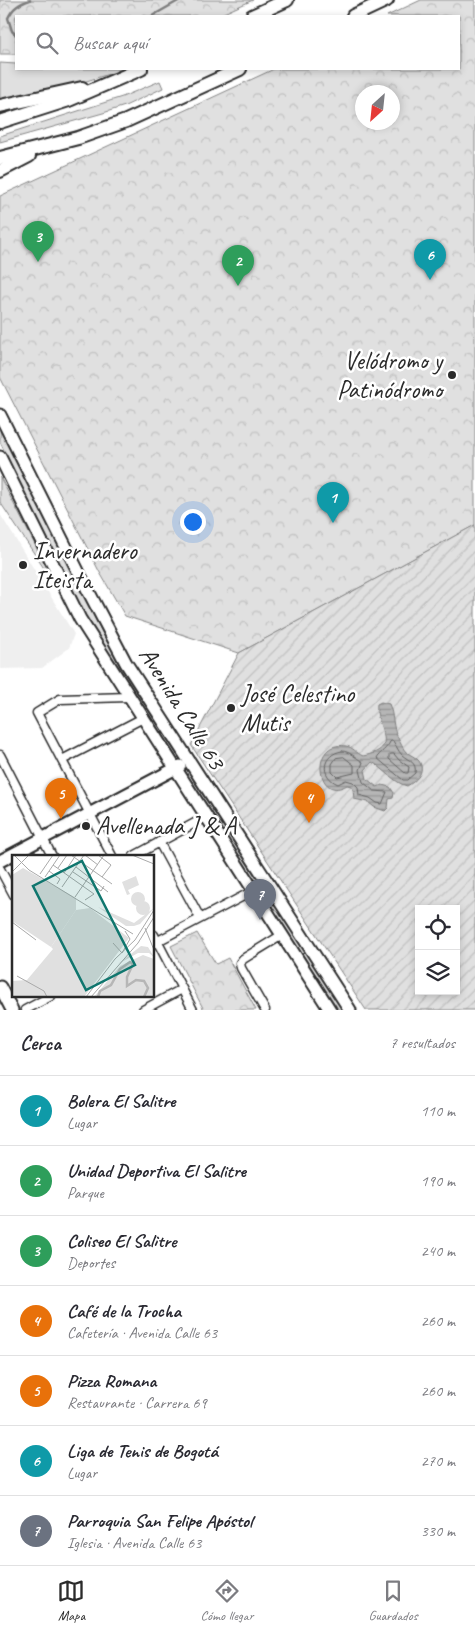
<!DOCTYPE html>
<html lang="es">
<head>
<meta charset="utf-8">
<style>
  body { margin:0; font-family:Caveat,sans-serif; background:#f2f2f3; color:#2b2b33 }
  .controls { position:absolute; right:15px; bottom:15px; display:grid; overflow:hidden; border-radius:0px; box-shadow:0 2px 8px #0003 }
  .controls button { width:45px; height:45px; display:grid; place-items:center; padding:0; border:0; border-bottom:1px solid #e1e1e2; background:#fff; color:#2b2b33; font:25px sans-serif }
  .compass { position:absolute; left:355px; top:85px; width:45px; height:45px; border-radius:50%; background:#fff; box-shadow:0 2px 8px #0003; rotate:207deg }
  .you { position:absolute; left:192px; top:521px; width:18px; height:18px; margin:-12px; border:4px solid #fff; border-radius:50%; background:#1a73e8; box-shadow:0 0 0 8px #1a73e833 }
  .badge { display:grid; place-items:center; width:32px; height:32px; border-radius:50%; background:#2b2b2b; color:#fff; font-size:16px; font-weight:700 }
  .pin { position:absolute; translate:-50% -41px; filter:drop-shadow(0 1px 2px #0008) }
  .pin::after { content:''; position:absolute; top:26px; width:18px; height:15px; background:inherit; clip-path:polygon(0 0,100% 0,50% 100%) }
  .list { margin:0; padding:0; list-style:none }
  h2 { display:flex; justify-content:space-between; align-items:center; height:65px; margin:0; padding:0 20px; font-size:21px }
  h2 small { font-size:16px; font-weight:400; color:#7c7c81 }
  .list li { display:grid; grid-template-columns:32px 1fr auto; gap:15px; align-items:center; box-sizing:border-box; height:70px; padding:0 20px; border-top:1px solid #e1e1e2 }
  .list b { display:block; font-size:19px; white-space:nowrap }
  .list p { margin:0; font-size:16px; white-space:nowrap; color:#7c7c81 }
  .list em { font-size:16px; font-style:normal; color:#7c7c81 }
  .icon { flex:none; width:28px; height:28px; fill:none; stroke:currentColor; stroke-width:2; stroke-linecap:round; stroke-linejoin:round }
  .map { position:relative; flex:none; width:475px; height:1010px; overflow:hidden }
  .search { position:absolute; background:#fff; box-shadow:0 2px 8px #0003; left:15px; right:15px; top:15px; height:55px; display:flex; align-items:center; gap:12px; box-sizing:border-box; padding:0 18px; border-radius:0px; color:#7c7c81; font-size:19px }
  .sheet { height:555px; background:#fff }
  nav { display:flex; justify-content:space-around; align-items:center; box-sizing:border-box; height:70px; border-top:1px solid #e1e1e2; background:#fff; font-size:14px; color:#7c7c81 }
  nav a { display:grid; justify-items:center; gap:2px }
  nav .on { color:#2b2b2b }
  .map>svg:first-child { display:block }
</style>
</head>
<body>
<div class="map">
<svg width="475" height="1010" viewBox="0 0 475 1010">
  <defs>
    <pattern id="forest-crowns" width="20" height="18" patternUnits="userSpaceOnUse" patternTransform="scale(1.25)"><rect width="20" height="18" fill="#e0e0e0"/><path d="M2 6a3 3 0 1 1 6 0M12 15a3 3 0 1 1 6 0" fill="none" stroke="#c0c0c0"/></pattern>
    <pattern id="garden-furrows" width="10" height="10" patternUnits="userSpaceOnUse" patternTransform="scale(1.25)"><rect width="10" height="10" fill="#e0e0e0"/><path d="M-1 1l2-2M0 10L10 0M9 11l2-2" fill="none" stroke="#c0c0c0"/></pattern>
    <pattern id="water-rules" width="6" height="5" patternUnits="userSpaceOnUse" patternTransform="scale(1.25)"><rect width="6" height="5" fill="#b6b6b6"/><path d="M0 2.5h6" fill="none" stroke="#949494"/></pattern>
  </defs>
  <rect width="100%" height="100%" fill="#fff"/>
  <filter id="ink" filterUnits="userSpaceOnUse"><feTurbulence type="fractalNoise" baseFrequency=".02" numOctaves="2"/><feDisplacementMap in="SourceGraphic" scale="10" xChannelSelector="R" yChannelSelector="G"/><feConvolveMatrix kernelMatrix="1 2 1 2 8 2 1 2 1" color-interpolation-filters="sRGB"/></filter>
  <g filter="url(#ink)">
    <polygon fill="#efefef" points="0,514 74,634 69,648 42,668 0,669"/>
    <g fill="#e0e0e0" stroke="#868686">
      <polygon points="0,63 16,64 16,69 125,69 64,88 0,100"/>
      <polygon points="160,81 163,88 125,106 103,113 0,142 0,136 122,97"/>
      <polygon points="0,427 104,636 124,670 178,754 173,756 82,613 0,442"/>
      <polygon points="0,477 59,591 0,502"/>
      <polygon points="194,781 206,799 211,801 346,1010 339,1010 191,783"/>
    </g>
    <g fill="url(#forest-crowns)" stroke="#868686" fill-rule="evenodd">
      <polygon points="0,0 253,0 217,16 16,16 16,54 0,54"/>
      <path d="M421,0H475V525L239,653L125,616L99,571L0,377V196L274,69H459V16H387ZM362,92H392V122H362Z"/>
      <polygon points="197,933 216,964 228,958 256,1010 204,1010 171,946"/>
    </g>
    <path fill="url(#garden-furrows)" stroke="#868686" fill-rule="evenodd" d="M475,525V1010H366L191,745L239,653ZM419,909H456V991H419Z"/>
    <path fill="url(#water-rules)" stroke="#7e7e7e" d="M381,702L389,704C394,715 392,727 398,738C400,742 403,749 406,752C410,755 416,757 419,761C426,772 416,781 407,786C394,783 385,769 372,762L365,770L367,779L377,787L382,785L390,787L394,793L393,798L389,799L388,808L385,811L374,807L368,802L354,799L353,789L351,786L347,785C316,804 309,739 346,746C353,747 356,753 363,756C403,748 374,728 377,704Z"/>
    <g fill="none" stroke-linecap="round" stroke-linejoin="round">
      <g stroke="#636363" stroke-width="1">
        <path d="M393,741C396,745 398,751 402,755C409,761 417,762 415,773L407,780H403L377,758C379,753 387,749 390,742Z"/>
        <path d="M342,751C349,751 356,758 363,762L360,770L363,782L374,791L387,792L382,804L377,803L370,798L359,795L358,787L353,782L346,780L338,784C319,776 322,754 342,751Z"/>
        <polygon points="391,754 394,754 399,760 409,767 408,773 405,773 389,759 389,756"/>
        <polygon points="344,757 354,765 354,773 337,777 332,772 332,764 336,758"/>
      </g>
      <g stroke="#7e7e7e" stroke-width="2.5">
        <polyline points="152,16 180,0"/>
        <path d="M16,35L12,31L8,18C13,7 19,4 30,0"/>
      </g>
      <defs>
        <g id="street">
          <polyline points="0,755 52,856"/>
          <polyline points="62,760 143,718"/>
          <polyline points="159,842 200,918"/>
          <polyline points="112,856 37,713 60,699 129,697"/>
          <polyline points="134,856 206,817"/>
          <polyline points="0,869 14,895"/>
          <polyline points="154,935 193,1010"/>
          <polyline points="154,943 253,891"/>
          <polyline points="25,1010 51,996"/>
          <polyline points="143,1010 182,989"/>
          <polyline points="265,1010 241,968 240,963 243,959 282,935"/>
        </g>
        <g id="secondary">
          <polyline points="0,415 81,577 126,663 350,1010"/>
          <polyline points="0,457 80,619 330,1010"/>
          <polyline points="0,861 180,766"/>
          <polyline points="0,987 12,1010"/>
        </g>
        <g id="primary">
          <polyline points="252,16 287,0"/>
          <polyline points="353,16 387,0"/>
          <polyline points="0,106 82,88"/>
          <polyline points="0,122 69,100 141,69"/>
          <polyline points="0,158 78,138 126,121 240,69"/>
          <polyline points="0,171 29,156"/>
        </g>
      </defs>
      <use href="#street" stroke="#2b2b2b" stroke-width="11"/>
      <use href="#secondary" stroke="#2b2b2b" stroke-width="15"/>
      <use href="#primary" stroke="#2b2b2b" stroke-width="16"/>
      <use href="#street" stroke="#fff" stroke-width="8"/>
      <use href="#secondary" stroke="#fff" stroke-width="11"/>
      <use href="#primary" stroke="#fff" stroke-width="12"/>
    </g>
  </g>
  <g fill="#2b2b2b" stroke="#fff" stroke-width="2">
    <circle cx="452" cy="375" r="5"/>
    <circle cx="23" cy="565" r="5"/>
    <circle cx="231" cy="708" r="5"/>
    <circle cx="86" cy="826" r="5"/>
  </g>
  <g text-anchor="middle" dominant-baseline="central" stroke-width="5" stroke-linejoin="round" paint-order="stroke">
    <g font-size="25" fill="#2b2b2b" stroke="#fff" text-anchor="start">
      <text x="442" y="361" text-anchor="end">Velódromo y<tspan x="442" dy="29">Patinódromo</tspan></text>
      <text x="33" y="551">Invernadero<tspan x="33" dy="29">Iteista</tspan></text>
      <text x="241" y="694">José Celestino<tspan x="241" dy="29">Mutis</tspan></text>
      <text x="96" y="826">Avellenada J &amp; A</text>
    </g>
    <g font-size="25" fill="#2b2b2b" stroke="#fff">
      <text transform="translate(182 708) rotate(58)">Avenida Calle 63</text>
    </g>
  </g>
  <g transform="translate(12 855)">
    <rect width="142" height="142" fill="#fff"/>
    <path d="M124,21L127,30L116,35L118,39L115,40L110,27ZM119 44a7 7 0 1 1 14 0a7 7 0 1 1-14 0ZM124 53a7 7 0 1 1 14 0a7 7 0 1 1-14 0ZM86,52L122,68L142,53L128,69L122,71H114ZM129,91L136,92L142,102L137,98H126L106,109Z" fill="#e0e0e0"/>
    <path d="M78,53L117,83L72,142H0V126L15,125L41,94L39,92L64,55ZM131,100L142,104V142H82L108,111Z" fill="#e0e0e0"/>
    <path d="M11,13L64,43V55L39,92L0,66V20Z" fill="#e0e0e0"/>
    <path fill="none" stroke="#b6b6b6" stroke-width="2.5" d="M86,142L88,136L99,130L108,114L118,107L121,109L115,122V131L124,125L132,126L136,133L132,142"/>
    <path fill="none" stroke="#aaa" stroke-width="1" d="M2,0L17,15L121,79M59,0L100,29M73,0L86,10M86,0L99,10L90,22M120,0L142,9M41,10L82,39L73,45M64,12L96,37M46,13L55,0M37,16L48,24L45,29M0,17L17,0M61,17L89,36L92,31M52,18L64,0M28,19L41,0M33,22L48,0M50,32L72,0M63,42L92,0M0,67L24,85M133,73L142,95M101,88L110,98L118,84L113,76M5,121L32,136L35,142M74,142L103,104L123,85L142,55M79,142L126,88L142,62"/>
    <path fill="#0f766e" fill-opacity="0.15" stroke="#0f766e" stroke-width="2.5" d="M70,6L123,110L74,135L21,31Z"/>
    <rect width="142" height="142" fill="none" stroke="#2b2b2b" stroke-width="2.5"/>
  </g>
</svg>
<div class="controls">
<button><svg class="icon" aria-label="locate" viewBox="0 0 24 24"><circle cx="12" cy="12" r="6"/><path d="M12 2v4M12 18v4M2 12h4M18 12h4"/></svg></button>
<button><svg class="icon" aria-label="layers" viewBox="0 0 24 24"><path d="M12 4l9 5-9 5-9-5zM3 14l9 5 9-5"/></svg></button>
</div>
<svg class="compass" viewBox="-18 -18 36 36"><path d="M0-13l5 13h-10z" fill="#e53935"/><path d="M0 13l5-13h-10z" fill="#7c7c81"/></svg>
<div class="you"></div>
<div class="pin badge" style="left:333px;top:523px;background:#0f9aa8">1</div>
<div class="pin badge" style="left:238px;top:286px;background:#2e9e5b">2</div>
<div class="pin badge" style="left:38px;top:262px;background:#2e9e5b">3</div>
<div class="pin badge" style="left:309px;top:823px;background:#e8710a">4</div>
<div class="pin badge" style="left:61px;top:819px;background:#e8710a">5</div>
<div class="pin badge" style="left:430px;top:280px;background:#0f9aa8">6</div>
<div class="pin badge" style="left:260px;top:920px;background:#6b7280">7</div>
<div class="search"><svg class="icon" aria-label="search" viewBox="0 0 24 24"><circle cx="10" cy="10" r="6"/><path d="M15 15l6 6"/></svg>Buscar aquí</div>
</div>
<section class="sheet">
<h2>Cerca<small>7 resultados</small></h2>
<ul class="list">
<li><span class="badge" style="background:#0f9aa8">1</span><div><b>Bolera El Salitre</b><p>Lugar</p></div><em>110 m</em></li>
<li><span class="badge" style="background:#2e9e5b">2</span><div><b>Unidad Deportiva El Salitre</b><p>Parque</p></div><em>190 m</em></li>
<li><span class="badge" style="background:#2e9e5b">3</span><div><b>Coliseo El Salitre</b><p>Deportes</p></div><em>240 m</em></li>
<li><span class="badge" style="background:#e8710a">4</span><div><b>Café de la Trocha</b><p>Cafetería · Avenida Calle 63</p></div><em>260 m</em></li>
<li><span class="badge" style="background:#e8710a">5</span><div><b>Pizza Romana</b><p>Restaurante · Carrera 69</p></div><em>260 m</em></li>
<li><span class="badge" style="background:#0f9aa8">6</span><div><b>Liga de Tenis de Bogotá</b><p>Lugar</p></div><em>270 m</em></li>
<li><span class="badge" style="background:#6b7280">7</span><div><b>Parroquia San Felipe Apóstol</b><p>Iglesia · Avenida Calle 63</p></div><em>330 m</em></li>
</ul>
</section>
<nav>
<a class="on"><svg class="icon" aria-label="map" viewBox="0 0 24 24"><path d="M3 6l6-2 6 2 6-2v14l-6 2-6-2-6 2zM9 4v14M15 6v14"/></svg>Mapa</a>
<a><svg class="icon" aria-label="directions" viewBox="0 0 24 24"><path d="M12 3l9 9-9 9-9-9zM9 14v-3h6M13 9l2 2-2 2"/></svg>Cómo llegar</a>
<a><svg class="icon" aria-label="saved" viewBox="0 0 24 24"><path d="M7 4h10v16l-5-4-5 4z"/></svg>Guardados</a>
</nav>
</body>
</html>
